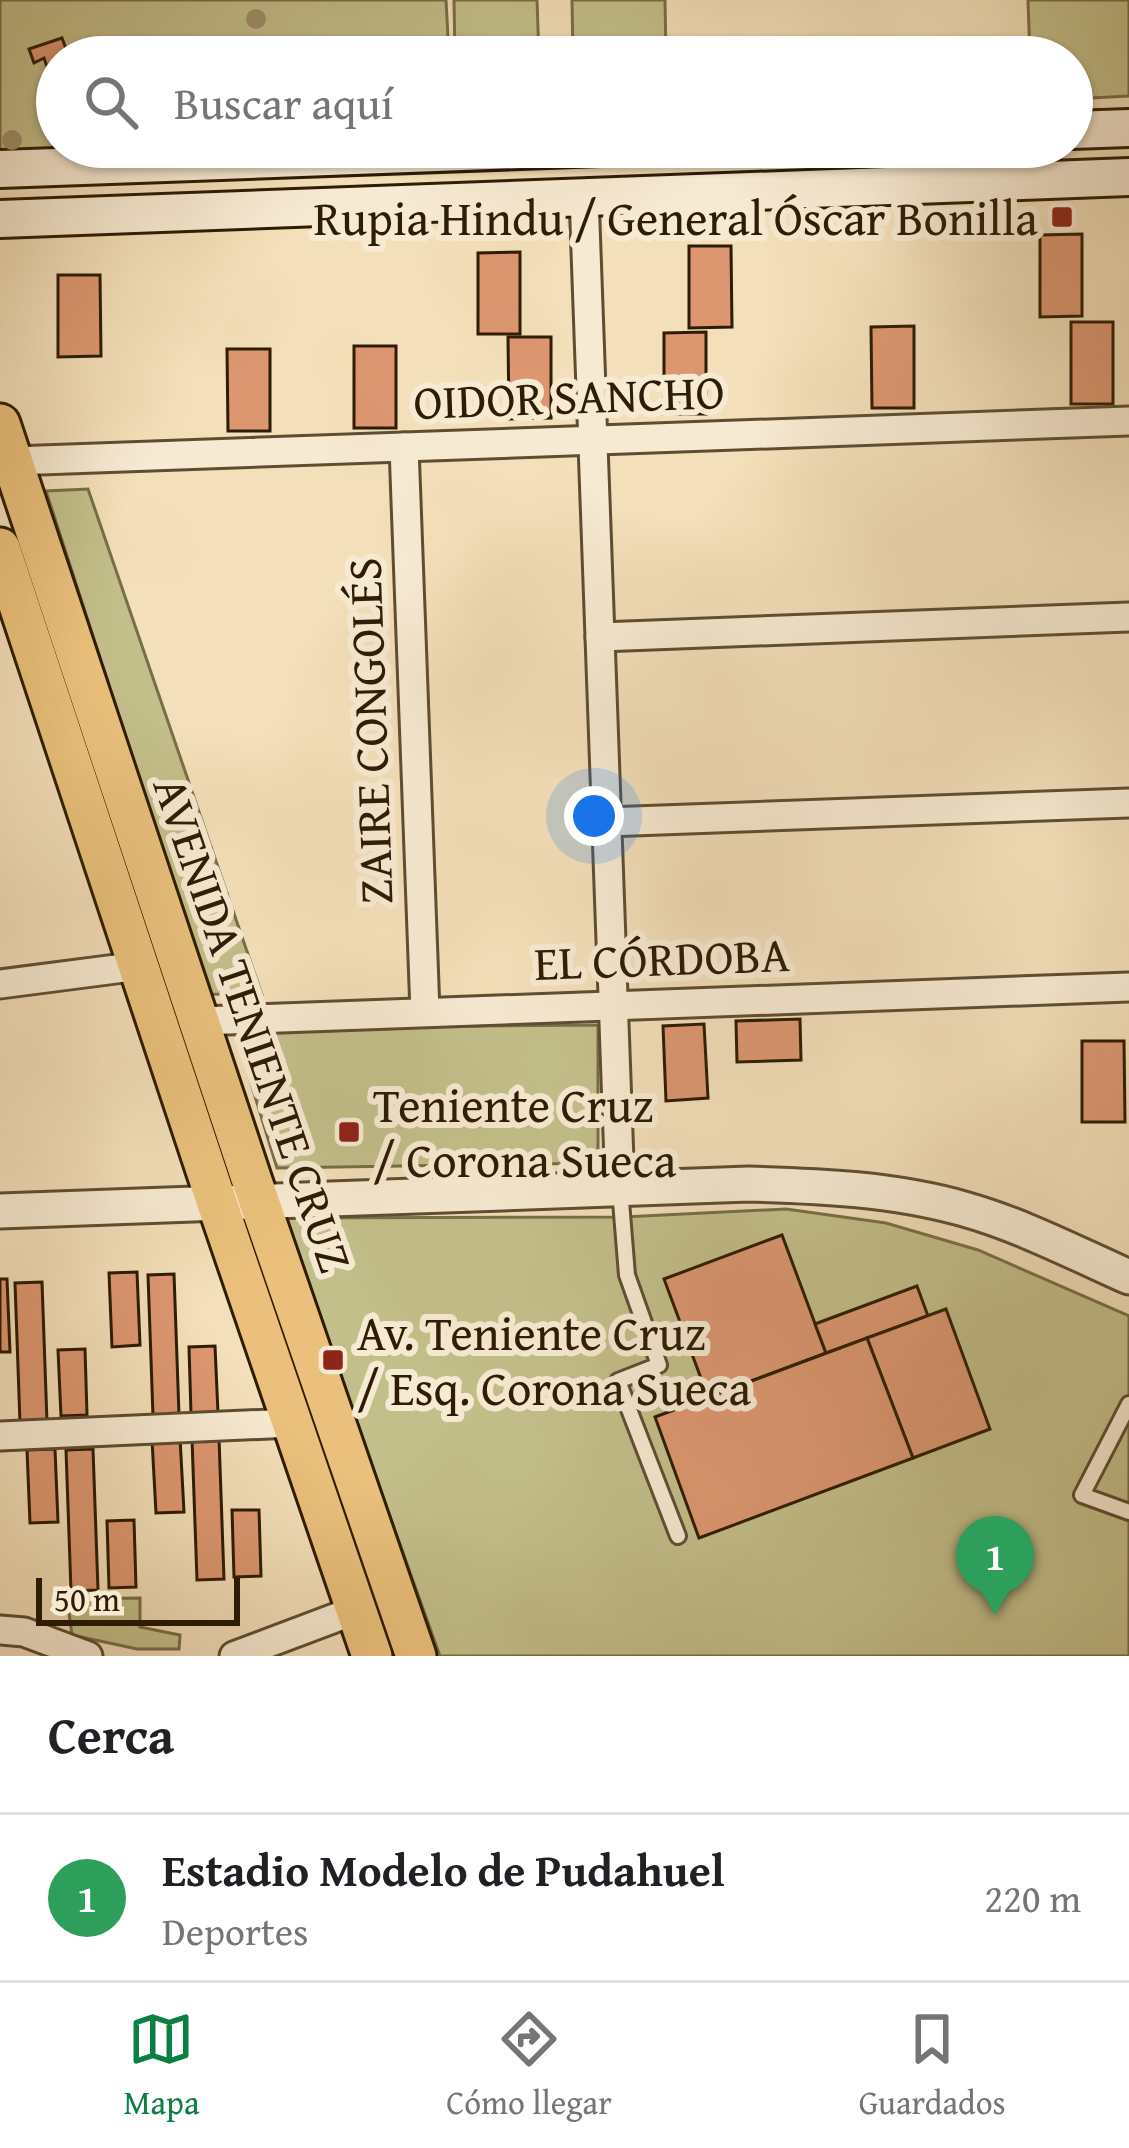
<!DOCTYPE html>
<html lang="es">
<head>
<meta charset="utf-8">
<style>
  body { margin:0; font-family:"Gentium Book Plus",serif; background:#f6f6f6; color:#202124 }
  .scale { position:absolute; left:36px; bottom:30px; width:204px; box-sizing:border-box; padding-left:12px; border:6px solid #2e1c04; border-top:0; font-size:33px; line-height:42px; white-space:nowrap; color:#2e1c04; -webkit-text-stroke:9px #f7ead2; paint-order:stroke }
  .you { position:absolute; left:594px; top:816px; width:42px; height:42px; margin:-30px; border:9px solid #fff; border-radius:50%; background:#1a73e8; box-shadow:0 0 0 18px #1a73e833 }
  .badge { display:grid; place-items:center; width:78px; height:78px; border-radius:50%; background:#0b8043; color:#fff; font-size:39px; font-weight:700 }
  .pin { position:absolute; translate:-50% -99px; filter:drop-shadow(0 3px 6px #0008) }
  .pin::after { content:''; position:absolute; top:63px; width:42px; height:36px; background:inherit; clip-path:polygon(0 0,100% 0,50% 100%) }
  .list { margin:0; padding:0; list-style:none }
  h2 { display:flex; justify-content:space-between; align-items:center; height:156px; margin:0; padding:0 48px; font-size:51px }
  h2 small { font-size:39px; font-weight:400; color:#757577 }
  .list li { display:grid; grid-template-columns:78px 1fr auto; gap:36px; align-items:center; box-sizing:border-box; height:168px; padding:0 48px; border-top:3px solid #e0e0e0 }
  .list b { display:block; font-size:45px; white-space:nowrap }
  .list p { margin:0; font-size:39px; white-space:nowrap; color:#757577 }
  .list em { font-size:39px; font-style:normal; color:#757577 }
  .icon { flex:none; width:66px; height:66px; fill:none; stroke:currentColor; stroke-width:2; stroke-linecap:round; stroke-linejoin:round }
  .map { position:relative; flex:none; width:1129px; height:1656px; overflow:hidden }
  .search { position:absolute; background:#fff; box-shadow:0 3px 9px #0004; left:36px; right:36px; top:36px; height:132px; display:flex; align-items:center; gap:30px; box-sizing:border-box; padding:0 42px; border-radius:66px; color:#757577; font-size:45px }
  .sheet { height:324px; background:#fff }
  nav { display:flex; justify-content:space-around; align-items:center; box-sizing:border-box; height:168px; border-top:3px solid #e0e0e0; background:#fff; font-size:33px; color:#757577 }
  nav a { display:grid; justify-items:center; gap:6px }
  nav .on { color:#0b8043 }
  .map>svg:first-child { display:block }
</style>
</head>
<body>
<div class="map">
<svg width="1129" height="1656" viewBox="0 0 1129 1656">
  <rect width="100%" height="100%" fill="#f3dfb9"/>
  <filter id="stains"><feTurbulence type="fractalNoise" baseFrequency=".00167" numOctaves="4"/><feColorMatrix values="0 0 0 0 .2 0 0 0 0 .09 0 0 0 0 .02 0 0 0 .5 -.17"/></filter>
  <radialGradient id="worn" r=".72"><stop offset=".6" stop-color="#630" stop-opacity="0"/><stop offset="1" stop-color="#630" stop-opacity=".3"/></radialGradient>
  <g fill="#c3bf8a" stroke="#786e47" stroke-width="3">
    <polygon points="0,0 446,0 449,57 57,57 57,147 153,147 0,152"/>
    <polygon points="454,0 537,0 539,57 455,57"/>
    <polygon points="572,0 665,0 666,57 573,57"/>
    <polygon points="1028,0 1129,0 1129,96 1072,99 1072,57 1030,57"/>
    <polygon points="88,489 262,995 209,994 46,491"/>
    <polygon points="598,1025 598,1163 277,1168 234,1028"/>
    <polygon points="786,1209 886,1223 978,1250 1129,1316 1129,1656 440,1656 283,1218 623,1217"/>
    <polygon points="140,1598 140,1627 180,1635 179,1649 137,1649 72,1635 67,1599"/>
  </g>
  <g fill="#dc9771" stroke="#2e1c04" stroke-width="3">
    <polygon points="62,38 69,57 57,57 57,95 44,58 34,63 29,49"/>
    <polygon points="1082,234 1082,316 1040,317 1040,235"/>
    <polygon points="689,246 731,246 732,327 689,328"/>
    <polygon points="520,252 520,334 478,334 478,253"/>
    <polygon points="58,275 100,275 101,356 58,357"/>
    <rect x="1071" y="322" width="42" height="82"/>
    <polygon points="914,326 914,408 872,408 871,327"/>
    <polygon points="706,332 706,414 664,414 664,333"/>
    <polygon points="508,337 551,337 551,418 509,419"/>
    <rect x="354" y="346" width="42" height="82"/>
    <polygon points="227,349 270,349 270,431 228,431"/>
    <polygon points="800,1019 801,1060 737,1062 736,1021"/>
    <polygon points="704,1024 708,1098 666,1101 663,1026"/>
    <polygon points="1082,1041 1124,1041 1125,1122 1082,1122"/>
    <polygon points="782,1235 826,1353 708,1397 664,1279"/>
    <polygon points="137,1272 140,1345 112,1347 109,1273"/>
    <polygon points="174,1274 179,1415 153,1416 148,1275"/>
    <polygon points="0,1279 7,1279 10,1352 0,1352"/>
    <polygon points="42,1282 47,1422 20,1423 15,1283"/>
    <polygon points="917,1286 928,1316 826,1353 815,1324"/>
    <polygon points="946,1309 990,1429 913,1458 867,1338"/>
    <polygon points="867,1338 913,1458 699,1538 655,1417"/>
    <polygon points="215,1346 218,1413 191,1414 189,1347"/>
    <polygon points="85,1349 87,1415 61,1416 58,1350"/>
    <polygon points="180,1438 184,1512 156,1513 152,1440"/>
    <polygon points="219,1438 224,1579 197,1580 192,1439"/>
    <polygon points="55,1449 58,1522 30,1523 27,1450"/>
    <polygon points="93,1449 98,1590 71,1591 66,1450"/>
    <polygon points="232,1510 259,1510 261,1576 234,1577"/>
    <polygon points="134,1520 136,1587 109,1588 107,1521"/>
  </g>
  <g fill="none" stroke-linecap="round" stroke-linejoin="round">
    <defs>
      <g id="service">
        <polyline points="620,1189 627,1275 659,1365 618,1381 678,1536"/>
        <polyline points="1129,1404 1082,1495 1129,1512"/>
      </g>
      <g id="minor">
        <polyline points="584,196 620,1189"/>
        <polyline points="404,447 425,1012"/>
        <polyline points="13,461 1129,421"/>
        <polyline points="600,637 1129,617"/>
        <polyline points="606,822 1129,803"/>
        <polyline points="0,984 139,966"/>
        <polyline points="199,1021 1129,987"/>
        <polyline points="0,1436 292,1423"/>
        <polyline points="0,1630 24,1632 88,1656"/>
        <polyline points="234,1656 356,1610"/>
      </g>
      <path id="tertiary" d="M0,1211L749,1184C820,1186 894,1189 964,1209C1021,1225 1075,1253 1129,1277"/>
      <g id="secondary">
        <polyline points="1072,130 1129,128"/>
        <polyline points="0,169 602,147"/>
        <polyline points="0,219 1129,177"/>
      </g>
      <g id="primary">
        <polyline points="0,424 252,1181 416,1656"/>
        <polyline points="0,548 217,1203 372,1656"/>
      </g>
    </defs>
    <use href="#service" stroke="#5f4d31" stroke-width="20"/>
    <use href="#minor" stroke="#5f4d31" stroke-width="33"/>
    <use href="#tertiary" stroke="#5f4d31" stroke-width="39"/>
    <use href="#secondary" stroke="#2e1c04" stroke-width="42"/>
    <use href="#primary" stroke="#2e1c04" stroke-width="45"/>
    <use href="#service" stroke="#f7ead2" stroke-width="14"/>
    <use href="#minor" stroke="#f7ead2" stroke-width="27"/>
    <use href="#tertiary" stroke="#f7ead2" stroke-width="33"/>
    <use href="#secondary" stroke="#f7ead2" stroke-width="36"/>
    <use href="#primary" stroke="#eac07c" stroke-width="39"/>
  </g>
  <g fill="#9f8f6b">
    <circle cx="256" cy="19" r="10"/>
    <circle cx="12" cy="140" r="10"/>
  </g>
  <g fill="#8f2418" stroke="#f7ead2" stroke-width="4.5">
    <rect x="1050" y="205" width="24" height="24" rx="6"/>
    <rect x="337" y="1120" width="24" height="24" rx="6"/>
    <rect x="321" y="1348" width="24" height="24" rx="6"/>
  </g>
  <g text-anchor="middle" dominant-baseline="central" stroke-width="12" stroke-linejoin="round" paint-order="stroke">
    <g font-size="48" fill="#2e1c04" stroke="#f7ead2" text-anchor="start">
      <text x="1038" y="217" text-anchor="end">Rupia Hindu / General Óscar Bonilla</text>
      <text x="373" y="1104">Teniente Cruz<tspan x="373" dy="55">/ Corona Sueca</tspan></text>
      <text x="357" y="1332">Av. Teniente Cruz<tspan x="357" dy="55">/ Esq. Corona Sueca</tspan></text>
    </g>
    <g font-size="48" fill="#2e1c04" stroke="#f7ead2">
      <text transform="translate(569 396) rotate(-2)">OIDOR SANCHO</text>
      <text transform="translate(369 731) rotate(-92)">ZAIRE CONGOLÉS</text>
      <text transform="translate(662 958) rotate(-2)">EL CÓRDOBA</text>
      <text transform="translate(254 1024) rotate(71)">AVENIDA TENIENTE CRUZ</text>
    </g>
  </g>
  <rect width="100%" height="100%" filter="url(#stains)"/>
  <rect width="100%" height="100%" fill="url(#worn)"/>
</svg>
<div class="scale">50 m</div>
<div class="you"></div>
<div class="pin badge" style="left:995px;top:1615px;background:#2e9e5b">1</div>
<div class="search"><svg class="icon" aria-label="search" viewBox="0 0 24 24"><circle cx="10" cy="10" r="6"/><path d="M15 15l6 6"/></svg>Buscar aquí</div>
</div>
<section class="sheet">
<h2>Cerca<small></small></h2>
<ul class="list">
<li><span class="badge" style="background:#2e9e5b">1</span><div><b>Estadio Modelo de Pudahuel</b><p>Deportes</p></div><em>220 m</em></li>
</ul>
</section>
<nav>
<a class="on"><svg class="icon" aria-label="map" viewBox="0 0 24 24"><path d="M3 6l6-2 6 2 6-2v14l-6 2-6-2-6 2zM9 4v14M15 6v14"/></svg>Mapa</a>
<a><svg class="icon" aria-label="directions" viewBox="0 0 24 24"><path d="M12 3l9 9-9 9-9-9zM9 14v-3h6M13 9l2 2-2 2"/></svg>Cómo llegar</a>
<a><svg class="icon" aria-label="saved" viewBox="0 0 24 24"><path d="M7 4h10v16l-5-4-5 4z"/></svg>Guardados</a>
</nav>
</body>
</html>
